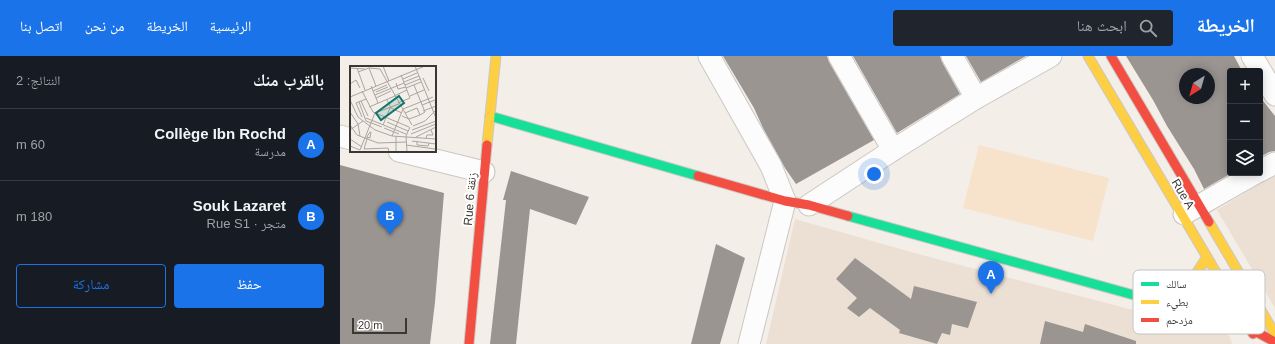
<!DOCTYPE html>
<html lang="ar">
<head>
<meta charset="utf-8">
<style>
  body { margin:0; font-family:Helvetica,"Noto Naskh Arabic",sans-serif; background:#20242c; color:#f1f3f6; direction:rtl }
  .controls { position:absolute; right:12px; top:12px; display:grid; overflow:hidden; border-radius:4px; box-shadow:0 2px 10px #0003 }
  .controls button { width:36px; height:36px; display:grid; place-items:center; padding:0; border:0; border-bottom:1px solid #363941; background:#171b24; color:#f1f3f6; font:20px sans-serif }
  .compass { position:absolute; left:839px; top:12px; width:36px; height:36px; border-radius:50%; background:#171b24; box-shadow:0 2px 10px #0003; rotate:217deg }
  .scale { position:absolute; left:12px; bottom:10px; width:55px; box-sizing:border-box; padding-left:4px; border:2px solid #3b3733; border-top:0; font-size:11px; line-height:14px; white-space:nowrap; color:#3b3733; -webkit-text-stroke:3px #fff; paint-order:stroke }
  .you { position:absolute; left:534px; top:118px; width:14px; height:14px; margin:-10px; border:3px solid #fff; border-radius:50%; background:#1a73e8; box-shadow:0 0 0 6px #1a73e833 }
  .badge { display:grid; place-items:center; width:26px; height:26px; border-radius:50%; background:#1a73e8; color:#fff; font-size:13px; font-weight:700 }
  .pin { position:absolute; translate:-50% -33px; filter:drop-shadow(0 1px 2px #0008) }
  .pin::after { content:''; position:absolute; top:21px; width:14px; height:12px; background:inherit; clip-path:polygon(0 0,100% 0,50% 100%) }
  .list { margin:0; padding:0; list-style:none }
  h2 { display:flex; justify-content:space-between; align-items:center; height:52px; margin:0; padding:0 16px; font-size:17px }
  h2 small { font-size:13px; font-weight:400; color:#9ea1a6 }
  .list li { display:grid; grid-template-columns:26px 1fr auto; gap:12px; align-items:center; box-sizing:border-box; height:72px; padding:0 16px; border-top:1px solid #363941 }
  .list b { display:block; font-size:15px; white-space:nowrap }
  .list p { margin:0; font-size:13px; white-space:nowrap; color:#9ea1a6 }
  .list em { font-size:13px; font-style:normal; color:#9ea1a6 }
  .actions { display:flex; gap:8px; padding:12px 16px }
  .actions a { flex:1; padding:9px 0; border:1px solid #1a73e8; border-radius:4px; text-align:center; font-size:14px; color:#1a73e8 }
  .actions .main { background:#1a73e8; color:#fff }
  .icon { flex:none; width:22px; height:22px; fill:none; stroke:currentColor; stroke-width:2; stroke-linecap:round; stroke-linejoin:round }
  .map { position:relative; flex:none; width:935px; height:288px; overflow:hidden; direction:ltr }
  header { display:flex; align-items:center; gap:24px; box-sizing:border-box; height:56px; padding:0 20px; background:#1a73e8; color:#fff }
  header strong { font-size:19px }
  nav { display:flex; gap:22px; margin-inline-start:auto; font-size:14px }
  .search { width:280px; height:36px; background:#20242c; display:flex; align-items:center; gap:10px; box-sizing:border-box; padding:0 14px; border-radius:4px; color:#9ea1a6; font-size:15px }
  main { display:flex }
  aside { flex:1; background:#171b24 }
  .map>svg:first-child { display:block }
</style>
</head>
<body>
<header>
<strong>الخريطة</strong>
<div class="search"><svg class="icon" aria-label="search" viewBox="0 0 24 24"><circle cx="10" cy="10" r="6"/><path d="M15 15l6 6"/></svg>ابحث هنا</div>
<nav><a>الرئيسية</a><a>الخريطة</a><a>من نحن</a><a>اتصل بنا</a></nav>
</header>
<main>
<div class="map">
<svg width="935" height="288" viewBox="0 0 935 288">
  <rect width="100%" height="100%" fill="#f4eee8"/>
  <g fill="#ece0d5">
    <polygon points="935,119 935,252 877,154"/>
    <polygon points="455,163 578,198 889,279 892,288 426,288"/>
  </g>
  <polygon fill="#f7e2cc" points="639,89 769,122 753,185 623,152"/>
  <g fill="#9a9591" fill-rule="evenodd">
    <polygon points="383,0 487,0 489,6 534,84 456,128 445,112 423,72 414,52"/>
    <polygon points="513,0 600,0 602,6 620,38 557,77"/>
    <polygon points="626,0 686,0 641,26"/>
    <path d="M786,0H894L902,15H890V118L864,133L854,113L827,70L813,44ZM845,18H869V42H845Z"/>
    <polygon points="920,41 935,60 935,95 929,96 920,101"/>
    <polygon points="0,109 104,137 95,246 90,288 0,288"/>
    <polygon points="171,115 249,141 236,169 190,153 176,288 150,288 166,144 163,144"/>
    <polygon points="376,188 405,202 380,288 351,288"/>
    <polygon points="515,202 571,243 574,230 637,246 628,272 612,268 610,279 602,277 597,288 559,277 560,274 530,252 519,261 507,252 517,242 496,223"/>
    <polygon points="705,265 743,276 745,268 796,285 796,288 700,288"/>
  </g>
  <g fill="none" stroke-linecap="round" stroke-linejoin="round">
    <defs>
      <g id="street">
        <polyline points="369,0 431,110 445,145 409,288"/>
        <polyline points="499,0 553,94"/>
        <polyline points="612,0 636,42"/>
        <polyline points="912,0 935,39"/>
        <polyline points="0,80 11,83"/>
        <polyline points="59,95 144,116"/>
        <polyline points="920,115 935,107"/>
        <polyline points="469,149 553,94 636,42 711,0"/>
        <polyline points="844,158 916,117"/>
      </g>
      <g id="fast">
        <polyline points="150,60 358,120"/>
        <polyline points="508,160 830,249"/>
      </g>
      <g id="slow">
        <polyline points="748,0 883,228"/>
        <polyline points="147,89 156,0"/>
        <polyline points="869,166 935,278"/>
        <polyline points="835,250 867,201"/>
      </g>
      <g id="jam">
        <polyline points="771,0 869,166"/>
        <polyline points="358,120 445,145 469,149 508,160"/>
        <polyline points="883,228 913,278"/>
        <polyline points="830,249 885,263 911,273 935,286"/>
        <polyline points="129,288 147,89"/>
      </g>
    </defs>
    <use href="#street" stroke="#cbc7c3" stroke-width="23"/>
    <use href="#fast" stroke="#cbc7c3" stroke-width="11"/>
    <use href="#slow" stroke="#cbc7c3" stroke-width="11"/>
    <use href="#jam" stroke="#cbc7c3" stroke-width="11"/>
    <use href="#street" stroke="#fdfcfc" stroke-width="21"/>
    <use href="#fast" stroke="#16e098" stroke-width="9"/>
    <use href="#slow" stroke="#ffcf43" stroke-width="9"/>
    <use href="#jam" stroke="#f24e42" stroke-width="9"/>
  </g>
  <g text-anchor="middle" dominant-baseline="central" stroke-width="4" stroke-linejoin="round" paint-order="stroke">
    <g font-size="12" fill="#3b3733" stroke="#fff">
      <text transform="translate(843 138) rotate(59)">Rue A</text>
      <text transform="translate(130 143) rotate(-85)">Rue 6 زنقة</text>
    </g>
  </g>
  <g transform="translate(10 10)">
    <rect width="86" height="86" fill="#f4eee8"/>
    <path fill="none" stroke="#aaa5a0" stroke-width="1" d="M33,0L39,15M65,0L86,52M0,2L15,3M7,2L15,24M19,2L26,20M30,3L62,59M8,6L19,2L30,3M73,12L79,25M53,13L67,7M54,16L69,10M46,17L48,23L56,21M0,18L6,14L10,22M55,19L70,13M64,19L75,46L70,49M21,20L28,37M56,22L71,16M12,25L23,46L59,61M23,25L37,19M26,26L38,21M25,29L54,17M44,30L57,24M60,30L74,24M0,31L75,0M26,32L41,25M0,34L8,51L25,64L42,70L86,73M37,34L41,42L52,47M11,35L18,50M9,36L16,55L32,61M48,37L60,32L51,9M72,39L85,34M19,41L45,30M73,45L86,40L85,36M0,46L8,58L10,70M52,50L59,53L70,49L67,42L55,47M12,51L6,37L16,33M16,52L56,68M37,56L58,65M0,59L7,69L28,77L56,76M33,59L40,42M63,60L75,55L86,44M34,62L49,68M0,64L13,55M62,64L86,55M61,68L86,58M42,70L53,43L83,31M46,70V86M66,71L86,61M76,72L77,69H83L81,64M0,73L12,81M17,73L14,83L38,82L39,86M17,73V71L18,69L20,66H21L20,72L17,71M62,75L86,78M67,75V79L78,80L79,77M56,79L85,83M0,80L10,84L25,47L49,38M57,86L56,70L60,61"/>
    <path fill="#0f766e" fill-opacity="0.15" stroke="#0f766e" stroke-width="2" d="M49,30L54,37L31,54L26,47Z"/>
    <rect width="86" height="86" fill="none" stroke="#3b3733" stroke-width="2"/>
  </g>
  <rect x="793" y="214" width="132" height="64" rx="6" fill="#fff" stroke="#c4c3c2" stroke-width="1"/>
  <rect x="801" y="226" width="18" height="4" fill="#16e098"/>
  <rect x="801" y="244" width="18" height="4" fill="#ffcf43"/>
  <rect x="801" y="262" width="18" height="4" fill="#f24e42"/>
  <g font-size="11" fill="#3b3733">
    <text x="826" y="232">سالك</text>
    <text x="826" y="250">بطيء</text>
    <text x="826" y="268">مزدحم</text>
  </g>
</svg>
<div class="controls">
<button>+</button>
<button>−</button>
<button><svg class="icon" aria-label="layers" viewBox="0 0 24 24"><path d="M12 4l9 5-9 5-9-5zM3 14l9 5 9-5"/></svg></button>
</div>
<svg class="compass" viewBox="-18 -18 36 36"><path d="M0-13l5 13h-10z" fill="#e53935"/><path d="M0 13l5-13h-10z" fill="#9ea1a6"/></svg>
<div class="scale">20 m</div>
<div class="you"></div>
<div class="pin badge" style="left:651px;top:238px">A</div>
<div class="pin badge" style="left:50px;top:179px">B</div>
</div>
<aside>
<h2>بالقرب منك<small>النتائج: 2</small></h2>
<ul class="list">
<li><span class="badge">A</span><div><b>Collège Ibn Rochd</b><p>مدرسة</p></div><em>60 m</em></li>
<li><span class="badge">B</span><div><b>Souk Lazaret</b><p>متجر · Rue S1</p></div><em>180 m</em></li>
</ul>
<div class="actions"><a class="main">حفظ</a><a>مشاركة</a></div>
</aside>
</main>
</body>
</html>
